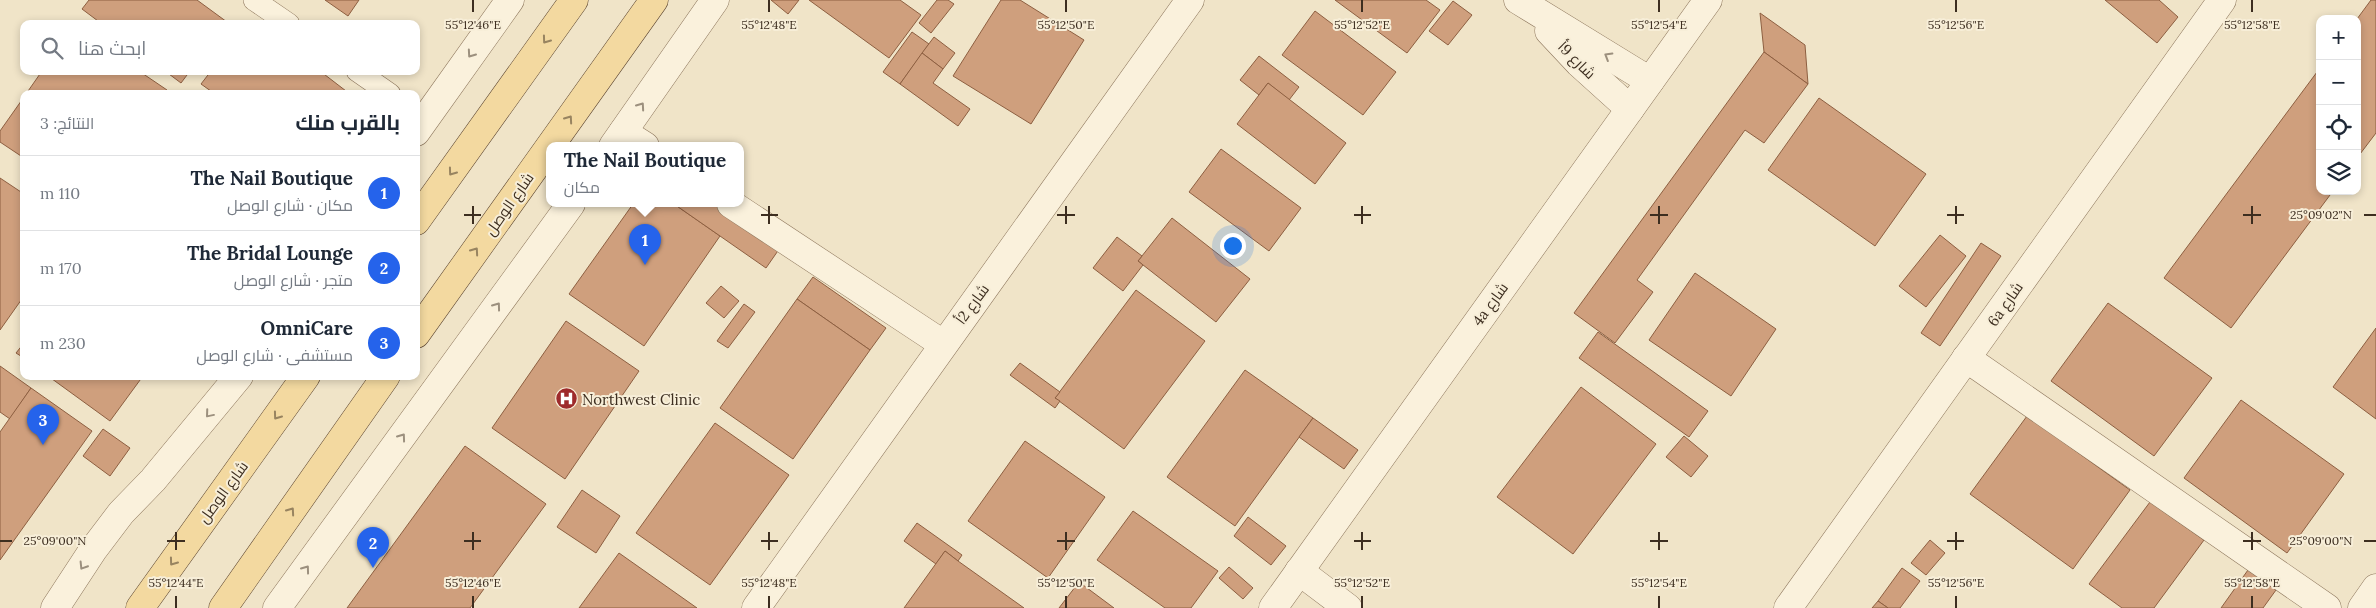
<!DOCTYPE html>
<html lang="ar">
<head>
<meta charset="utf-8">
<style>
  body { margin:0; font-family:Lora,Cairo,serif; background:#f6f6f7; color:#1f2937; direction:rtl }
  .controls { position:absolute; right:15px; top:15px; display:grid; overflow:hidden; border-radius:10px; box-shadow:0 2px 8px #0003 }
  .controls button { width:45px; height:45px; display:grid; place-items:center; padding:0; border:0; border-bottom:1px solid #e0e1e3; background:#fff; color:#1f2937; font:25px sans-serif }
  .you { position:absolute; left:1232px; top:245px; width:18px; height:18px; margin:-12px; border:4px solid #fff; border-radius:50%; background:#1a73e8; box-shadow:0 0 0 8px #1a73e833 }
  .badge { display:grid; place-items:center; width:32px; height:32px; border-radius:50%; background:#2563eb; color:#fff; font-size:16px; font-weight:700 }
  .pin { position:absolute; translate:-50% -41px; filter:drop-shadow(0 1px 2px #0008) }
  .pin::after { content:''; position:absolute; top:26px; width:18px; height:15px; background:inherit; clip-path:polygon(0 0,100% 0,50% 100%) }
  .popup { position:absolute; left:546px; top:142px; width:198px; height:65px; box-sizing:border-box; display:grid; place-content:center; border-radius:10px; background:#fff; filter:drop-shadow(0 1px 4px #0005); font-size:16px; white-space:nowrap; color:#747a83 }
  .popup b { font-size:19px; color:#1f2937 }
  .popup::after { content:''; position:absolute; left:50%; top:100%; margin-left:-10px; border:10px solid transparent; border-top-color:#fff }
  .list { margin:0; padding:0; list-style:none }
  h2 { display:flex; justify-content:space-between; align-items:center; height:65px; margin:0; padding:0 20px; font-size:21px }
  h2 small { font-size:16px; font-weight:400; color:#747a83 }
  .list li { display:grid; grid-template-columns:32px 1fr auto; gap:15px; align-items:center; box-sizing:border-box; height:75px; padding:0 20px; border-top:1px solid #e0e1e3 }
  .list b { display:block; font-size:19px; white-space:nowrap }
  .list p { margin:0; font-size:16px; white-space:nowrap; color:#747a83 }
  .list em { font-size:16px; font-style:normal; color:#747a83 }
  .icon { flex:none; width:28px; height:28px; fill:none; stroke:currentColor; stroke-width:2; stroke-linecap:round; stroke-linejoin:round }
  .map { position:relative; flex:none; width:2376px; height:608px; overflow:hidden; direction:ltr }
  .search { position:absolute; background:#fff; box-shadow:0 2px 8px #0003; left:20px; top:20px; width:400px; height:55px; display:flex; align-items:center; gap:12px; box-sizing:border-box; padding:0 18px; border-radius:10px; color:#747a83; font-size:19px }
  .panel { position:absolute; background:#fff; box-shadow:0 2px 8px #0003; left:20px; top:90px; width:400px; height:290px; border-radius:10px; direction:rtl }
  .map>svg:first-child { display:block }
</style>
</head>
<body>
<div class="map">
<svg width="2376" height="608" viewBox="0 0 2376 608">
  <rect width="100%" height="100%" fill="#f0e4c8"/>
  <g fill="#cf9f7d" stroke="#8d5f41">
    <polygon points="89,0 197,0 227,22 102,24 82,9"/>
    <polygon points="325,0 359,0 348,16"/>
    <polygon points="771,0 799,0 788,14"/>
    <polygon points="809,0 900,0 921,15 889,58"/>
    <polygon points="937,0 948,0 954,4 931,33 919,23"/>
    <polygon points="1001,0 1020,0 1084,40 1031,124 953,76"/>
    <polygon points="1335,0 1426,0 1440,10 1407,53"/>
    <polygon points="2105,0 2159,0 2178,17 2157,43"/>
    <polygon points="2371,0 2376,0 2376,133 2357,158 2357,19"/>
    <polygon points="1453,1 1472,15 1448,45 1429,31"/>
    <polygon points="1315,11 1396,72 1363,115 1282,55"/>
    <polygon points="1760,13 1805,45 1808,84 1764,52"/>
    <polygon points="912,32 929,44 900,84 883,72"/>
    <polygon points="934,37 955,53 943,69 922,53"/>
    <polygon points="1764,52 1808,84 1764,143 1745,130 1637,280 1653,292 1615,343 1574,313"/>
    <polygon points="922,53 943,69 933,83 970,109 958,126 900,84"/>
    <polygon points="1259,56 1299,87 1289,100 1268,83 1259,95 1240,80"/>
    <polygon points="2320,68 2320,191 2333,191 2231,328 2164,278"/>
    <polygon points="42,71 139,71 167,90 165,94 26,94"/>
    <polygon points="165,71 190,71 181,83"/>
    <polygon points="211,71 320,71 346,91 344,94 215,94 201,84"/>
    <polygon points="1268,83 1346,143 1315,184 1237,124"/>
    <polygon points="24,97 24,158 0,142 0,131"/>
    <polygon points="1819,98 1926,174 1875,246 1768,170"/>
    <polygon points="1221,149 1301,208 1269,251 1189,192"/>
    <polygon points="0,178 24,194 24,296 0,330"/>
    <polygon points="633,204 674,204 720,236 644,346 569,294"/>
    <polygon points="674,204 722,204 782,245 766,268"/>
    <polygon points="1172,218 1250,279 1216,322 1138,261"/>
    <polygon points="1940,235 1966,256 1926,307 1899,286"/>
    <polygon points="1117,237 1142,256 1138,261 1143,265 1123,291 1093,268"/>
    <polygon points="1981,243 2001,256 1940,346 1921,333"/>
    <polygon points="1695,273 1776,329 1731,396 1649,340"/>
    <polygon points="813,277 886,328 870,350 797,299"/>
    <polygon points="721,286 739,301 724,318 706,303"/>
    <polygon points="1136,290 1205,341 1124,449 1055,398"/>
    <polygon points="797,299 870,350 793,459 720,408"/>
    <polygon points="2108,303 2212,378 2154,456 2051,381"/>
    <polygon points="744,304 755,312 728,348 717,341"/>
    <polygon points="566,321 639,371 565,479 492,428"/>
    <polygon points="2376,328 2376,419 2333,387"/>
    <polygon points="1598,332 1708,411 1689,437 1579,358"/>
    <polygon points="24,343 24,358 16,353"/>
    <polygon points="1020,363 1060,392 1055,398 1060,401 1055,408 1010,375"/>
    <polygon points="0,366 31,388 10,419 0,412"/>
    <polygon points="1245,370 1313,418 1235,526 1167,477"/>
    <polygon points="48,376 143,376 110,421"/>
    <polygon points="1581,387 1656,444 1573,554 1497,497"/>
    <polygon points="31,388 92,431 0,560 0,432"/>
    <polygon points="2241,400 2344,474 2287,553 2184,478"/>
    <polygon points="2027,416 2130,490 2073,569 1970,494"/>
    <polygon points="1313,418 1358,450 1344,469 1299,437"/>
    <polygon points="715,423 789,475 710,585 636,533"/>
    <polygon points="103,429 130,448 110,476 83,456"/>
    <polygon points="1684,436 1708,456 1691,477 1666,457"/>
    <polygon points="1025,441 1105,497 1048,578 968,521"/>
    <polygon points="465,446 546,504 470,608 347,608"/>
    <polygon points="582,490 620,516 596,553 557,527"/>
    <polygon points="2150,502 2204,540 2154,608 2122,608 2089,584"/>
    <polygon points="1133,511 1218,571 1191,608 1165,608 1097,560"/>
    <polygon points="1248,517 1286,546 1271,565 1234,536"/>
    <polygon points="917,523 962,555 958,561 945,551 936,564 904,541"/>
    <polygon points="1930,540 1945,553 1926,575 1911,563"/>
    <polygon points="945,551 958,561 1024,608 904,608"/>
    <polygon points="619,553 697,608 579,608"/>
    <polygon points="1229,567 1253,588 1243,599 1219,578"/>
    <polygon points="1902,568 1920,581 1900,608 1888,608 1878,601"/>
    <polygon points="2248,570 2276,590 2263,608 2221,608"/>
    <polygon points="1079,582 1114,608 1059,608"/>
    <polygon points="1878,601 1888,608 1872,608"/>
  </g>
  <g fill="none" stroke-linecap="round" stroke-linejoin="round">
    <defs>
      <g id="service">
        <polyline points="254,0 289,24"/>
        <polyline points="357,71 390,94"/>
      </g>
      <g id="minor">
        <polyline points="1518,0 1650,81"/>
        <polyline points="1549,31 1579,63 1630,109"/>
        <polyline points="416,132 510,0"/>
        <polyline points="623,132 645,146"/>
        <polyline points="613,146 715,0"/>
        <polyline points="731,204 943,344"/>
        <polyline points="1966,358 2327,608"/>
        <polyline points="1299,571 1348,608"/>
        <polyline points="55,608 93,550 121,513 153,480 239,376"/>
        <polyline points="277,608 571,204"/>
        <polyline points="756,608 1190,0"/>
        <polyline points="1273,608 1708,0"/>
        <polyline points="1788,608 2222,0"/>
        <polyline points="2362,608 2376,588"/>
      </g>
      <g id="primary">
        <polyline points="416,221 574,0"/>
        <polyline points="416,334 654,0"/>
        <polyline points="140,608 306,376"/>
        <polyline points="223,608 386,376"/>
      </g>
    </defs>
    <use href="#service" stroke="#8d765c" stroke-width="22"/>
    <use href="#minor" stroke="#8d765c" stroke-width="29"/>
    <use href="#primary" stroke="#5b4430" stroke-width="29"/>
    <use href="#service" stroke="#faf1dc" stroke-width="21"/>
    <use href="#minor" stroke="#faf1dc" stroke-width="28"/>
    <use href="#primary" stroke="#f3d9a0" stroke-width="28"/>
  </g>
  <defs><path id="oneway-chevron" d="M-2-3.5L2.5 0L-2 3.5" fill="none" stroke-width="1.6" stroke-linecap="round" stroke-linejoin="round" transform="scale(1.25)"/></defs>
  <g stroke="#988460">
    <use href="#oneway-chevron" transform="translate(546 40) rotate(126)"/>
    <use href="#oneway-chevron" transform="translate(569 119) rotate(-55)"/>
    <use href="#oneway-chevron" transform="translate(452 172) rotate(126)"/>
    <use href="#oneway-chevron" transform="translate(475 251) rotate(-55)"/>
    <use href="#oneway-chevron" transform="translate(277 416) rotate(126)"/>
    <use href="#oneway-chevron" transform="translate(291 511) rotate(-55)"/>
    <use href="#oneway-chevron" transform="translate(173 562) rotate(126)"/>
  </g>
  <g stroke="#9c907e">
    <use href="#oneway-chevron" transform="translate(471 54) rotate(125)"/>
    <use href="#oneway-chevron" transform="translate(1608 56) rotate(-149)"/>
    <use href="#oneway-chevron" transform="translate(641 106) rotate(-55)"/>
    <use href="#oneway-chevron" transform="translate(497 306) rotate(-54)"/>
    <use href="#oneway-chevron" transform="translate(209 414) rotate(130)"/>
    <use href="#oneway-chevron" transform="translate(402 437) rotate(-54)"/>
    <use href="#oneway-chevron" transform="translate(83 566) rotate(122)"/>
    <use href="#oneway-chevron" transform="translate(306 569) rotate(-54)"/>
  </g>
  <path fill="none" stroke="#3d2e20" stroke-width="2" d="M473,0V12M769,0V12M1066,0V12M1362,0V12M1659,0V12M1956,0V12M2252,0V12M473,206V224M769,206V224M1066,206V224M1362,206V224M1659,206V224M1956,206V224M2252,206V224M464,215H481M761,215H778M1057,215H1075M1354,215H1371M1650,215H1668M1947,215H1964M2243,215H2261M2364,215H2376M176,532V550M473,532V550M769,532V550M1066,532V550M1362,532V550M1659,532V550M1956,532V550M2252,532V550M0,541H12M167,541H185M464,541H481M761,541H778M1057,541H1075M1354,541H1371M1650,541H1668M1947,541H1964M2243,541H2261M2364,541H2376M176,596V608M473,596V608M769,596V608M1066,596V608M1362,596V608M1659,596V608M1956,596V608M2252,596V608"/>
  <defs>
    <symbol id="hospital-disc" viewBox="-11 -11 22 22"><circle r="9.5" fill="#9e2a2b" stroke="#f7eed8"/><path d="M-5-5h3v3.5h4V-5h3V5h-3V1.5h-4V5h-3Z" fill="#fff"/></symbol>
  </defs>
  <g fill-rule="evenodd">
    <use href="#hospital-disc" x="554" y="386" width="25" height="25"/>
  </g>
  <g text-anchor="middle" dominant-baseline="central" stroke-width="4" stroke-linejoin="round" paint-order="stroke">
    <g font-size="15" fill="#3d2e20" stroke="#f7eed8">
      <text transform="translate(1577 60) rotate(45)">شارع 9أ</text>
      <text transform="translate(509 204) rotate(-55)">شارع الوصل</text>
      <text transform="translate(972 304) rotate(-54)">شارع 2أ</text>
      <text transform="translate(1490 304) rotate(-54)">4a شارع</text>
      <text transform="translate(2005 304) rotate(-55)">6a شارع</text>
      <text transform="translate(223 492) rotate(-54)">شارع الوصل</text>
    </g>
    <g font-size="15" fill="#3d2e20" stroke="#f7eed8" text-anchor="start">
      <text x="582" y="399">Northwest Clinic</text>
    </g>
  </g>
  <g font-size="12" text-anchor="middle" fill="#3d2e20" stroke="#f7eed8" stroke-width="4" stroke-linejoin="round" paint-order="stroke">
    <text x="473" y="29">55°12'46"E</text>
    <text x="769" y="29">55°12'48"E</text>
    <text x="1066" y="29">55°12'50"E</text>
    <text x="1362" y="29">55°12'52"E</text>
    <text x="1659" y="29">55°12'54"E</text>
    <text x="1956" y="29">55°12'56"E</text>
    <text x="2252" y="29">55°12'58"E</text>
    <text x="2321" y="219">25°09'02"N</text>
    <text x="55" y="545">25°09'00"N</text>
    <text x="2321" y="545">25°09'00"N</text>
    <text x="176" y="587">55°12'44"E</text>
    <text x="473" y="587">55°12'46"E</text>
    <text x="769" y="587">55°12'48"E</text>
    <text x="1066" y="587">55°12'50"E</text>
    <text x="1362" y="587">55°12'52"E</text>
    <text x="1659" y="587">55°12'54"E</text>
    <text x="1956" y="587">55°12'56"E</text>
    <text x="2252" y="587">55°12'58"E</text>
  </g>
</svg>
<div class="controls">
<button>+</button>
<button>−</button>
<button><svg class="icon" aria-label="locate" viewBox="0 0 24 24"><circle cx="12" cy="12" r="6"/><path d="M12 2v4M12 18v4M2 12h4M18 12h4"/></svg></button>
<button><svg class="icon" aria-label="layers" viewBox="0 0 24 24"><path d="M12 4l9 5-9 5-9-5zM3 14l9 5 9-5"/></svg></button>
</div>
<div class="you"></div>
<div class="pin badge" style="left:645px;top:265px">1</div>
<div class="popup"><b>The Nail Boutique</b>مكان</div>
<div class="pin badge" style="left:373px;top:568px">2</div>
<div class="pin badge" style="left:43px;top:445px">3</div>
<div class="search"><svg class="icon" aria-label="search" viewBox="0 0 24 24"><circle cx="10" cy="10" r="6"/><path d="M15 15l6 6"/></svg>ابحث هنا</div>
<section class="panel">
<h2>بالقرب منك<small>النتائج: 3</small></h2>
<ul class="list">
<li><span class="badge">1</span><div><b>The Nail Boutique</b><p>مكان · شارع الوصل</p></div><em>110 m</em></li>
<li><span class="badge">2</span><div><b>The Bridal Lounge</b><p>متجر · شارع الوصل</p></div><em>170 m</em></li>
<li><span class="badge">3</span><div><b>OmniCare</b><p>مستشفى · شارع الوصل</p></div><em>230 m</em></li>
</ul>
</section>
</div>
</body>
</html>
